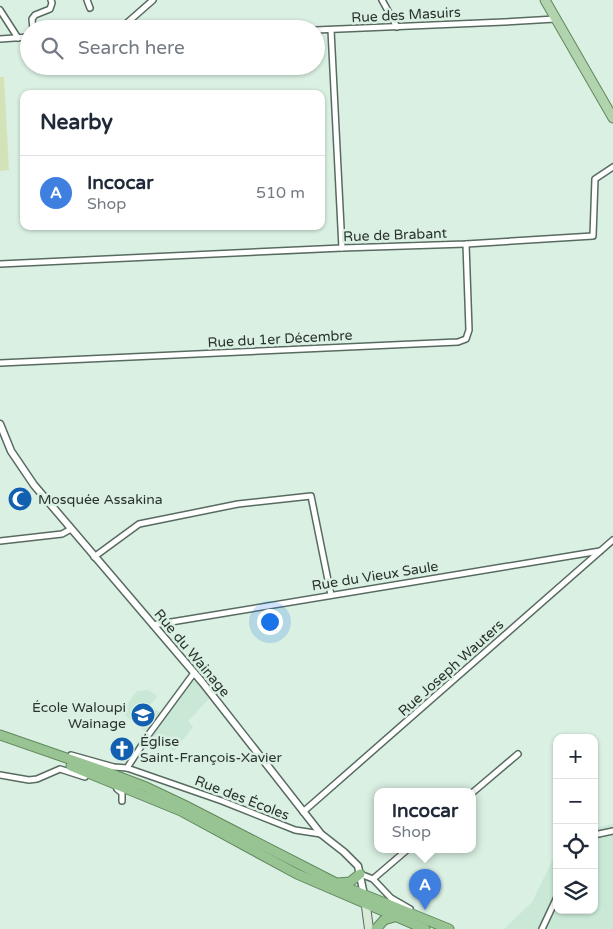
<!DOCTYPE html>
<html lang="en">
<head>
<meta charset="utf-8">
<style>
  body { margin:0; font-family:"Varela Round",sans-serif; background:#f6f6f7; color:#1f2937 }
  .controls { position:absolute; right:15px; bottom:15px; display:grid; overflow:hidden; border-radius:10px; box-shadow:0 1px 4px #0004 }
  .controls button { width:45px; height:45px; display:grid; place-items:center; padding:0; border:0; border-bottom:1px solid #e0e1e3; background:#fff; color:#1f2937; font:25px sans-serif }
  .you { position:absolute; left:269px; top:621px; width:18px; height:18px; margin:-12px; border:4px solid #fff; border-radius:50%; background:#1a73e8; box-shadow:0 0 0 8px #1a73e833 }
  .badge { display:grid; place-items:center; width:32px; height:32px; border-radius:50%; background:#b45309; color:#fff; font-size:16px; font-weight:700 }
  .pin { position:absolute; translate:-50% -41px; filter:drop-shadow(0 1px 2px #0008) }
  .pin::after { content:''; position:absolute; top:26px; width:18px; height:15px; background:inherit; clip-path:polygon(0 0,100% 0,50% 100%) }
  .popup { position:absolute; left:374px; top:788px; width:102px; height:65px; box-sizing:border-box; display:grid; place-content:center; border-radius:10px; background:#fff; filter:drop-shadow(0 1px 4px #0005); font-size:16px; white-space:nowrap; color:#747a83 }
  .popup b { font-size:19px; color:#1f2937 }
  .popup::after { content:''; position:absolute; left:50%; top:100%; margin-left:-10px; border:10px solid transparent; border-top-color:#fff }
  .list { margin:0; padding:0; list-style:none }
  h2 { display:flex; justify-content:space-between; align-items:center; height:65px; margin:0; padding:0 20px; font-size:21px }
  h2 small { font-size:16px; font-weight:400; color:#747a83 }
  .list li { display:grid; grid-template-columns:32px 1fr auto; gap:15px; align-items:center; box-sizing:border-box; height:75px; padding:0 20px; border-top:1px solid #e0e1e3 }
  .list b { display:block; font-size:19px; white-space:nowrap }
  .list p { margin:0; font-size:16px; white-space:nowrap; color:#747a83 }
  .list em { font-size:16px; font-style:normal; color:#747a83 }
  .icon { flex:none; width:28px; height:28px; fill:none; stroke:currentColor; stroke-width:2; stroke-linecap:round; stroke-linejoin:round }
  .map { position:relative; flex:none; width:613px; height:929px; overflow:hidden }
  .search { position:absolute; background:#fff; box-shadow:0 1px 4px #0004; left:20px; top:20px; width:305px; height:55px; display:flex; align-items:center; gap:12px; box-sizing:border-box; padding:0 18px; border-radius:28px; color:#747a83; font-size:19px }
  .panel { position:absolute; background:#fff; box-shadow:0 1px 4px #0004; left:20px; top:90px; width:305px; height:140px; border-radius:10px }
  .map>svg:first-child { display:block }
</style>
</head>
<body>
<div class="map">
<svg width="613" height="929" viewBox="0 0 613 929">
  <rect width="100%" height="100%" fill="#daf0e3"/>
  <g fill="#cae8d6">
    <polygon points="190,681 197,682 209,699 188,721 193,727 174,751 152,737 121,712 137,691 149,690 157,696 150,706 165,716"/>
    <polygon points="613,824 613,929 504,929 532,902 557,851 557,910 594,910 594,828"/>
  </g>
  <polygon fill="#d4e3b7" points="0,77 4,77 9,170 0,171"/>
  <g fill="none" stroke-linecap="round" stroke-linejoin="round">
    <defs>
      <g id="minor">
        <polyline points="87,0 90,8"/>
        <polyline points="382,0 397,27"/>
        <polyline points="0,10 18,38"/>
        <polyline points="33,29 32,19 35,15 50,9 52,3 51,0"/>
        <polyline points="120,29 153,0"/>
        <polyline points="316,30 504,22 555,19"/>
        <polyline points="331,30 342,248"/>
        <polyline points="0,39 29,37"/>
        <polyline points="0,264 342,248 466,244 593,236 595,179 613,167"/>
        <polyline points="0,363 458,342 466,339 469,330 466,244"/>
        <polyline points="0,541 62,534 71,529"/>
        <polyline points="94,557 139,524 238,504 311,496 331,595"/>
        <polyline points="153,625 600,551"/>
        <polyline points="71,755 114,767 127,768 222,801 295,830 321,834"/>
        <polyline points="127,768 149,734 194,673"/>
        <polyline points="0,775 29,780 37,779 60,769 85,777"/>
        <polyline points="117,789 122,793 122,801"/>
        <polyline points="472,793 518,754"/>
        <polyline points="303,812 613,540"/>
        <polyline points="594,835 613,831"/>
        <polyline points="360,874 373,879 391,898 410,909"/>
        <polyline points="373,879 408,849"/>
        <polyline points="542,929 557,897"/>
      </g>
      <polyline id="tertiary" points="0,424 11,451 34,485 202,682 321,834 344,852 358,866 364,895"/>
      <polyline id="secondary" points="365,899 369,929"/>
      <polyline id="primary" points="545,0 613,118"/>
      <g id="trunk">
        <polyline points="0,735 101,770 146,787 184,805 338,884 449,929"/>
        <polyline points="71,766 181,811 297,874 425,929"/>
        <polyline points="338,883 350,882 360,874"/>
        <polyline points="376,929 384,920 394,917"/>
      </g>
    </defs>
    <use href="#minor" stroke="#586b60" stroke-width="8"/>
    <use href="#tertiary" stroke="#586b60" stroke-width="9"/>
    <use href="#secondary" stroke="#586b60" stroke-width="10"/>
    <use href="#primary" stroke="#60885d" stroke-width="11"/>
    <use href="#trunk" stroke="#60885d" stroke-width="11"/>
    <use href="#minor" stroke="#fff" stroke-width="5"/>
    <use href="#tertiary" stroke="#fff" stroke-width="6"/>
    <use href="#secondary" stroke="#d8e9d6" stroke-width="8"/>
    <use href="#primary" stroke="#b1d3ad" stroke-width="9"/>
    <use href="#trunk" stroke="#97c492" stroke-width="9"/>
  </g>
  <defs>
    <symbol id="mosque-disc" viewBox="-11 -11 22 22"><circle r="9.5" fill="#1260af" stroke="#daf0e3"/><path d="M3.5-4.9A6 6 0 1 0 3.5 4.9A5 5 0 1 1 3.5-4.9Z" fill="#fff"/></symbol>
    <symbol id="school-disc" viewBox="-11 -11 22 22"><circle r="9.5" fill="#1260af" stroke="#daf0e3"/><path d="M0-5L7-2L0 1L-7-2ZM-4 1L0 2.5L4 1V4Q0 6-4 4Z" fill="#fff"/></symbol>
    <symbol id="church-disc" viewBox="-11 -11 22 22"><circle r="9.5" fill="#1260af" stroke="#daf0e3"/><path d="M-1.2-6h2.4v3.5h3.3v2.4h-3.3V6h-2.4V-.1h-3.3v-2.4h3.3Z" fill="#fff"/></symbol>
  </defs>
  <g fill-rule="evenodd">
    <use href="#mosque-disc" x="6" y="485" width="28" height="28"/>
    <use href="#school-disc" x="129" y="701" width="28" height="28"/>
    <use href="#church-disc" x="108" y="735" width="28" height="28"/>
  </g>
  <g text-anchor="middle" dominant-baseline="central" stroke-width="5" stroke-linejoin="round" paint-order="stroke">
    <g font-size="14" fill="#2b332e" stroke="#daf0e3">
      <text transform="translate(406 15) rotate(-3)">Rue des Masuirs</text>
      <text transform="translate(395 235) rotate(-2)">Rue de Brabant</text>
      <text transform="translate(280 339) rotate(-3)">Rue du 1er Décembre</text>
      <text transform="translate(375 576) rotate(-9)">Rue du Vieux Saule</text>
      <text transform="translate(192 653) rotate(50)">Rue du Wainage</text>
      <text transform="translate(451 668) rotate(-42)">Rue Joseph Wauters</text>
      <text transform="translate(242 798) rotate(21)">Rue des Écoles</text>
    </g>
    <g font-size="14" fill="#2b332e" stroke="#daf0e3" text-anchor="start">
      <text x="38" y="499">Mosquée Assakina</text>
      <text x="126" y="707" text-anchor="end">École Waloupi<tspan x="126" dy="16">Wainage</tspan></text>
      <text x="140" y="741">Église<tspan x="140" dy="16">Saint-François-Xavier</tspan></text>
    </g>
  </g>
</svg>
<div class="controls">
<button>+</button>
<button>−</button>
<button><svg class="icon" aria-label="locate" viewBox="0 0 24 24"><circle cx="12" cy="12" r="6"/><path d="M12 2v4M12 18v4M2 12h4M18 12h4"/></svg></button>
<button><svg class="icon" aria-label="layers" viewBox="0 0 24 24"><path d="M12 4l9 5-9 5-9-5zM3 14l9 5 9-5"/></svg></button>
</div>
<div class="you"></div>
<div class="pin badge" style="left:425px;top:910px;background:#3f7fe0">A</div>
<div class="popup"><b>Incocar</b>Shop</div>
<div class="search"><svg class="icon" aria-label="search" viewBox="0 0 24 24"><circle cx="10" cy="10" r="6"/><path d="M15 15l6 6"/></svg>Search here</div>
<section class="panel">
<h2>Nearby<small></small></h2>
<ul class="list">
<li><span class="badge" style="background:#3f7fe0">A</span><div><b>Incocar</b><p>Shop</p></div><em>510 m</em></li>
</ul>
</section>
</div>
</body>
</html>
